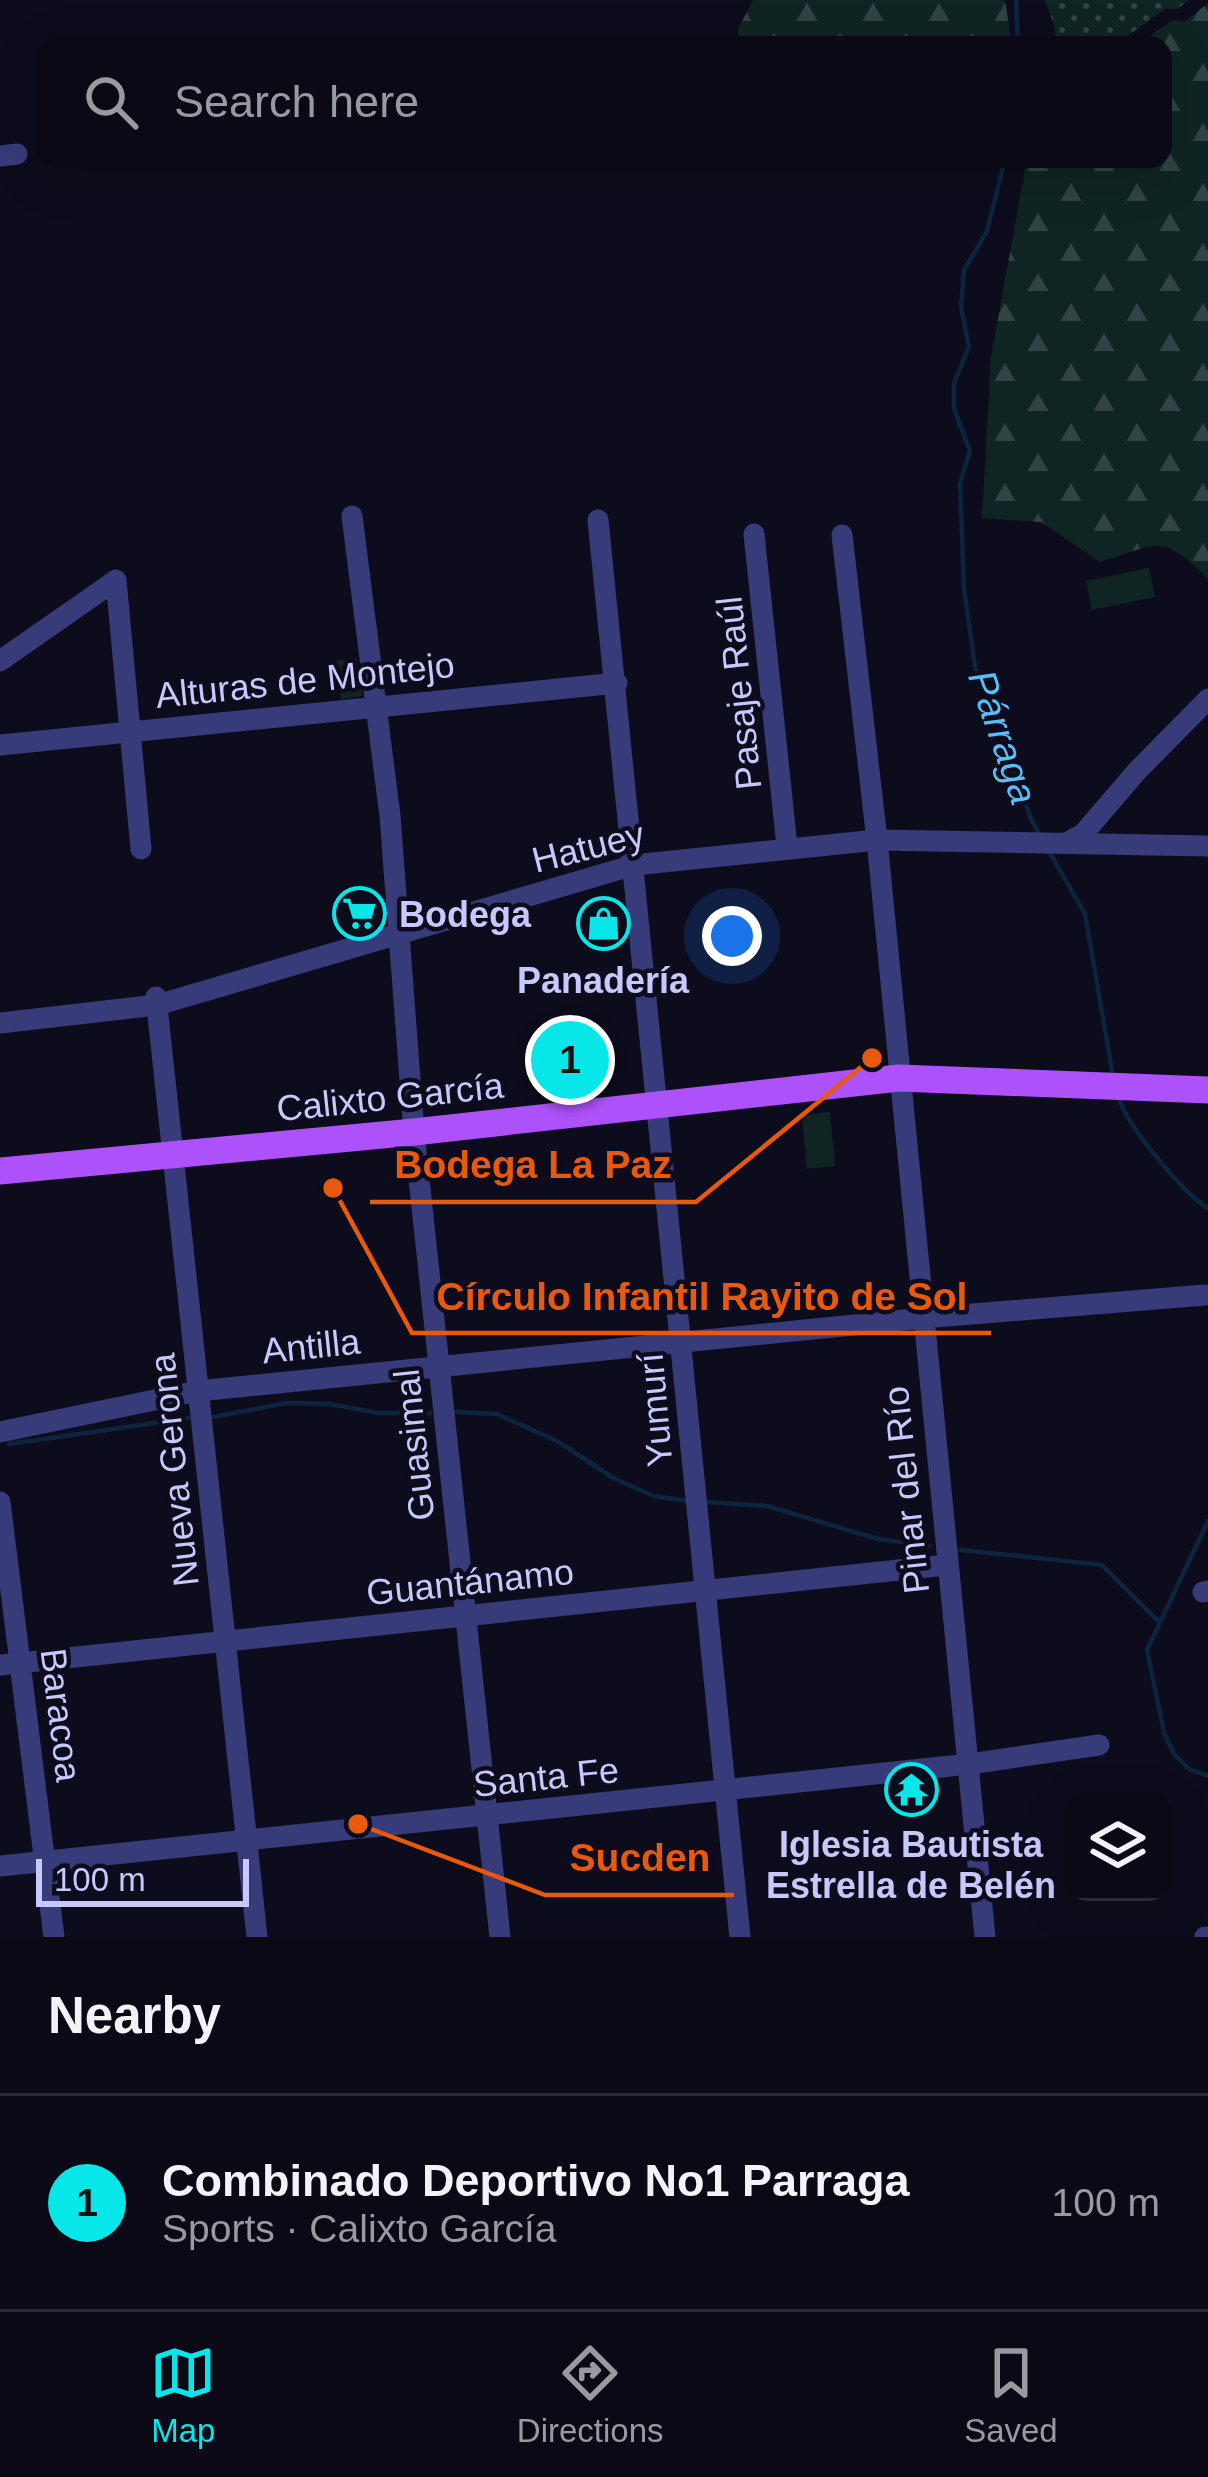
<!DOCTYPE html>
<html lang="en">
<head>
<meta charset="utf-8">
<style>
  body { margin:0; font-family:Helvetica,sans-serif; background:#181722; color:#f1f3f6 }
  .controls { position:absolute; right:36px; bottom:36px; display:grid; overflow:hidden; border-radius:24px; box-shadow:0 12px 48px #0002 }
  .controls button { width:108px; height:108px; display:grid; place-items:center; padding:0; border:0; border-bottom:3px solid #2a2a34; background:#0a0915; color:#f1f3f6; font:60px sans-serif }
  .scale { position:absolute; left:36px; bottom:30px; width:213px; box-sizing:border-box; padding-left:12px; border:6px solid #c9c8fd; border-top:0; font-size:33px; line-height:42px; white-space:nowrap; color:#c9c8fd; -webkit-text-stroke:9px #0d0c1c; paint-order:stroke }
  .you { position:absolute; left:732px; top:936px; width:42px; height:42px; margin:-30px; border:9px solid #fff; border-radius:50%; background:#1a73e8; box-shadow:0 0 0 18px #1a73e833 }
  .badge { display:grid; place-items:center; width:78px; height:78px; border-radius:50%; background:#07e7ea; color:#111; font-size:39px; font-weight:700 }
  .pin { position:absolute; translate:-50% -50%; border:6px solid #fff; box-shadow:0 3px 12px #0006 }
  .list { margin:0; padding:0; list-style:none }
  h2 { display:flex; justify-content:space-between; align-items:center; height:156px; margin:0; padding:0 48px; font-size:51px }
  h2 small { font-size:39px; font-weight:400; color:#999aa0 }
  .list li { display:grid; grid-template-columns:78px 1fr auto; gap:36px; align-items:center; box-sizing:border-box; height:216px; padding:0 48px; border-top:3px solid #2a2a34 }
  .list b { display:block; font-size:45px; white-space:nowrap }
  .list p { margin:0; font-size:39px; white-space:nowrap; color:#999aa0 }
  .list em { font-size:39px; font-style:normal; color:#999aa0 }
  .icon { flex:none; width:66px; height:66px; fill:none; stroke:currentColor; stroke-width:2; stroke-linecap:round; stroke-linejoin:round }
  .map { position:relative; flex:none; width:1208px; height:1937px; overflow:hidden }
  .search { position:absolute; background:#0a0915; box-shadow:0 12px 48px #0002; left:36px; right:36px; top:36px; height:132px; display:flex; align-items:center; gap:30px; box-sizing:border-box; padding:0 42px; border-radius:24px; color:#999aa0; font-size:45px }
  .sheet { height:372px; background:#0a0915 }
  nav { display:flex; justify-content:space-around; align-items:center; box-sizing:border-box; height:168px; border-top:3px solid #2a2a34; background:#0a0915; font-size:33px; color:#999aa0 }
  nav a { display:grid; justify-items:center; gap:6px }
  nav .on { color:#07e7ea }
  .map>svg:first-child { display:block }
</style>
</head>
<body>
<div class="map">
<svg width="1208" height="1937" viewBox="0 0 1208 1937">
  <defs>
    <pattern id="grass-dots" width="8" height="8" patternUnits="userSpaceOnUse" patternTransform="scale(3)"><rect width="8" height="8" fill="#0f2523"/><path d="M2 2h.1M6 6h.1" fill="none" stroke="#314344" stroke-width="1.8" stroke-linecap="round"/></pattern>
    <pattern id="forest-firs" width="22" height="20" patternUnits="userSpaceOnUse" patternTransform="scale(3)"><rect width="22" height="20" fill="#0f2523"/><path d="M5 1l3.5 6h-7zM16 11l3.5 6h-7z" fill="#314344"/></pattern>
  </defs>
  <rect width="100%" height="100%" fill="#0d0c1c"/>
  <polygon fill="url(#grass-dots)" points="1045,0 1189,0 1177,9 1165,9 1115,45 1055,45 1055,28"/>
  <g fill="url(#forest-firs)">
    <polygon points="753,0 1005,0 1011,39 737,43 738,29"/>
    <path d="M1208,3V579C1161,532 1159,544 1100,562L1041,522L982,518L991,357L1027,159H1163V45H1137L1173,20L1185,22Z"/>
  </g>
  <g fill="#0f2523">
    <polygon points="1149,568 1155,597 1092,610 1086,581"/>
    <polygon points="357,658 362,696 341,699 335,661"/>
    <polygon points="830,1112 835,1166 807,1169 802,1115"/>
  </g>
  <g fill="none" stroke-linecap="round" stroke-linejoin="round">
    <g stroke="#0d243f" stroke-width="4.5">
      <polyline points="1016,0 1018,45"/>
      <polyline points="1005,159 987,231 964,270 961,307 969,347 954,383 954,409 970,451 960,483 964,589 975,667 1031,819 1041,837"/>
      <polyline points="1050,853 1085,914 1113,1076"/>
      <path d="M1119,1098C1126,1125 1184,1194 1208,1208"/>
      <polyline points="456,1412 497,1414 557,1441 615,1479 654,1496 687,1501"/>
      <polyline points="213,1417 287,1403 329,1404 379,1413 430,1413"/>
      <polyline points="9,1444 189,1418"/>
      <polyline points="705,1502 767,1506 878,1539 929,1546"/>
      <polyline points="1208,1521 1147,1650 1164,1733 1174,1754 1189,1769 1208,1776"/>
      <polyline points="961,1550 1102,1565 1159,1622"/>
    </g>
    <g stroke="#383b79" stroke-width="21">
      <polyline points="0,156 17,154"/>
      <polyline points="352,516 390,816 414,1132 500,1937"/>
      <polyline points="598,520 740,1937"/>
      <polyline points="754,534 787,846"/>
      <polyline points="842,535 877,840 985,1937"/>
      <polyline points="0,661 116,580 141,849"/>
      <polyline points="0,745 617,683"/>
      <polyline points="1068,842 1083,834 1137,771 1208,699"/>
      <polyline points="156,997 257,1937"/>
      <polyline points="0,1023 157,1005 634,865 877,840 1208,846"/>
      <polyline points="0,1432 198,1391 923,1318 1205,1295"/>
      <polyline points="0,1502 54,1937"/>
      <polyline points="1203,1592 1208,1591"/>
      <polyline points="0,1665 946,1565"/>
      <polyline points="0,1866 970,1764 1099,1745"/>
      <polyline points="1205,1937 1208,1937"/>
    </g>
    <polyline stroke="#ad52fa" stroke-width="27" points="0,1171 414,1132 899,1078 1208,1090"/>
  </g>
  <defs>
    <symbol id="supermarket-ring" viewBox="-11 -11 22 22"><circle r="9.5" fill="#0d0c1c" stroke="#07e7ea" stroke-width="1.5"/><path d="M-6-5.5h2.5l.6 2H6L4.5 2H-2.5L-4.4-4H-6ZM-1.5 3.2a1.3 1.3 0 1 0 .1 0ZM3 3.2a1.3 1.3 0 1 0 .1 0Z" fill="#07e7ea"/></symbol>
    <symbol id="shop-ring" viewBox="-11 -11 22 22"><circle r="9.5" fill="#0d0c1c" stroke="#07e7ea" stroke-width="1.5"/><path d="M-5-2.5h2.3a2.7 3.5 0 0 1 5.4 0H5L5.5 6h-11ZM-1.5-2.5h3a1.5 2.3 0 0 0-3 0Z" fill="#07e7ea"/></symbol>
    <symbol id="temple-ring" viewBox="-11 -11 22 22"><circle r="9.5" fill="#0d0c1c" stroke="#07e7ea" stroke-width="1.5"/><path d="M0-6L5-2H3V0L6.5 2.5H4V6H1.5V3h-3V6H-4V2.5H-6.5L-3 0V-2H-5Z" fill="#07e7ea"/></symbol>
  </defs>
  <g fill-rule="evenodd">
    <use href="#supermarket-ring" x="330" y="884" width="59" height="59"/>
    <use href="#shop-ring" x="574" y="894" width="59" height="59"/>
    <use href="#temple-ring" x="882" y="1760" width="59" height="59"/>
  </g>
  <g text-anchor="middle" dominant-baseline="central" stroke-width="9" stroke-linejoin="round" paint-order="stroke">
    <g font-size="36" fill="#c9c8fd" stroke="#0d0c1c">
      <text transform="translate(305 680) rotate(-6)">Alturas de Montejo</text>
      <text transform="translate(739 693) rotate(-96)">Pasaje Raúl</text>
      <text transform="translate(588 847) rotate(-14)">Hatuey</text>
      <text transform="translate(390 1097) rotate(-6)">Calixto García</text>
      <text transform="translate(311 1346) rotate(-6)">Antilla</text>
      <text transform="translate(655 1410) rotate(-95)">Yumurí</text>
      <text transform="translate(414 1445) rotate(-96)">Guasimal</text>
      <text transform="translate(174 1470) rotate(-96)">Nueva Gerona</text>
      <text transform="translate(906 1490) rotate(-96)">Pinar del Río</text>
      <text transform="translate(470 1582) rotate(-6)">Guantánamo</text>
      <text transform="translate(61 1715) rotate(83)">Baracoa</text>
      <text transform="translate(546 1777) rotate(-6)">Santa Fe</text>
    </g>
    <g font-size="36" font-weight="bold" fill="#c9c8fd" stroke="#0d0c1c">
      <text x="399" y="914" text-anchor="start">Bodega</text>
      <text x="603" y="980">Panadería</text>
      <text x="911" y="1844">Iglesia Bautista<tspan x="911" dy="41">Estrella de Belén</tspan></text>
    </g>
    <g font-size="39" font-style="italic" fill="#59bdfa" stroke="#0d0c1c">
      <text transform="translate(1003 737) rotate(71)">Párraga</text>
    </g>
  </g>
  <path fill="none" stroke="#e8590c" stroke-width="4.5" d="M872 1058L696 1202H370M333 1188L412 1333H991M358 1824L545 1895H734"/>
  <g fill="#e8590c" stroke="#0d0c1c" stroke-width="4.5">
    <circle cx="872" cy="1058" r="12"/>
    <circle cx="333" cy="1188" r="12"/>
    <circle cx="358" cy="1824" r="12"/>
  </g>
  <g font-size="39" text-anchor="middle" font-weight="bold" fill="#e8590c" stroke="#0d0c1c" stroke-width="9" stroke-linejoin="round" paint-order="stroke">
    <text x="533" y="1178">Bodega La Paz</text>
    <text x="702" y="1310">Círculo Infantil Rayito de Sol</text>
    <text x="640" y="1871">Sucden</text>
  </g>
</svg>
<div class="controls">
<button><svg class="icon" aria-label="layers" viewBox="0 0 24 24"><path d="M12 4l9 5-9 5-9-5zM3 14l9 5 9-5"/></svg></button>
</div>
<div class="scale">100 m</div>
<div class="you"></div>
<div class="pin badge" style="left:570px;top:1060px">1</div>
<div class="search"><svg class="icon" aria-label="search" viewBox="0 0 24 24"><circle cx="10" cy="10" r="6"/><path d="M15 15l6 6"/></svg>Search here</div>
</div>
<section class="sheet">
<h2>Nearby<small></small></h2>
<ul class="list">
<li><span class="badge">1</span><div><b>Combinado Deportivo No1 Parraga</b><p>Sports · Calixto García</p></div><em>100 m</em></li>
</ul>
</section>
<nav>
<a class="on"><svg class="icon" aria-label="map" viewBox="0 0 24 24"><path d="M3 6l6-2 6 2 6-2v14l-6 2-6-2-6 2zM9 4v14M15 6v14"/></svg>Map</a>
<a><svg class="icon" aria-label="directions" viewBox="0 0 24 24"><path d="M12 3l9 9-9 9-9-9zM9 14v-3h6M13 9l2 2-2 2"/></svg>Directions</a>
<a><svg class="icon" aria-label="saved" viewBox="0 0 24 24"><path d="M7 4h10v16l-5-4-5 4z"/></svg>Saved</a>
</nav>
</body>
</html>
